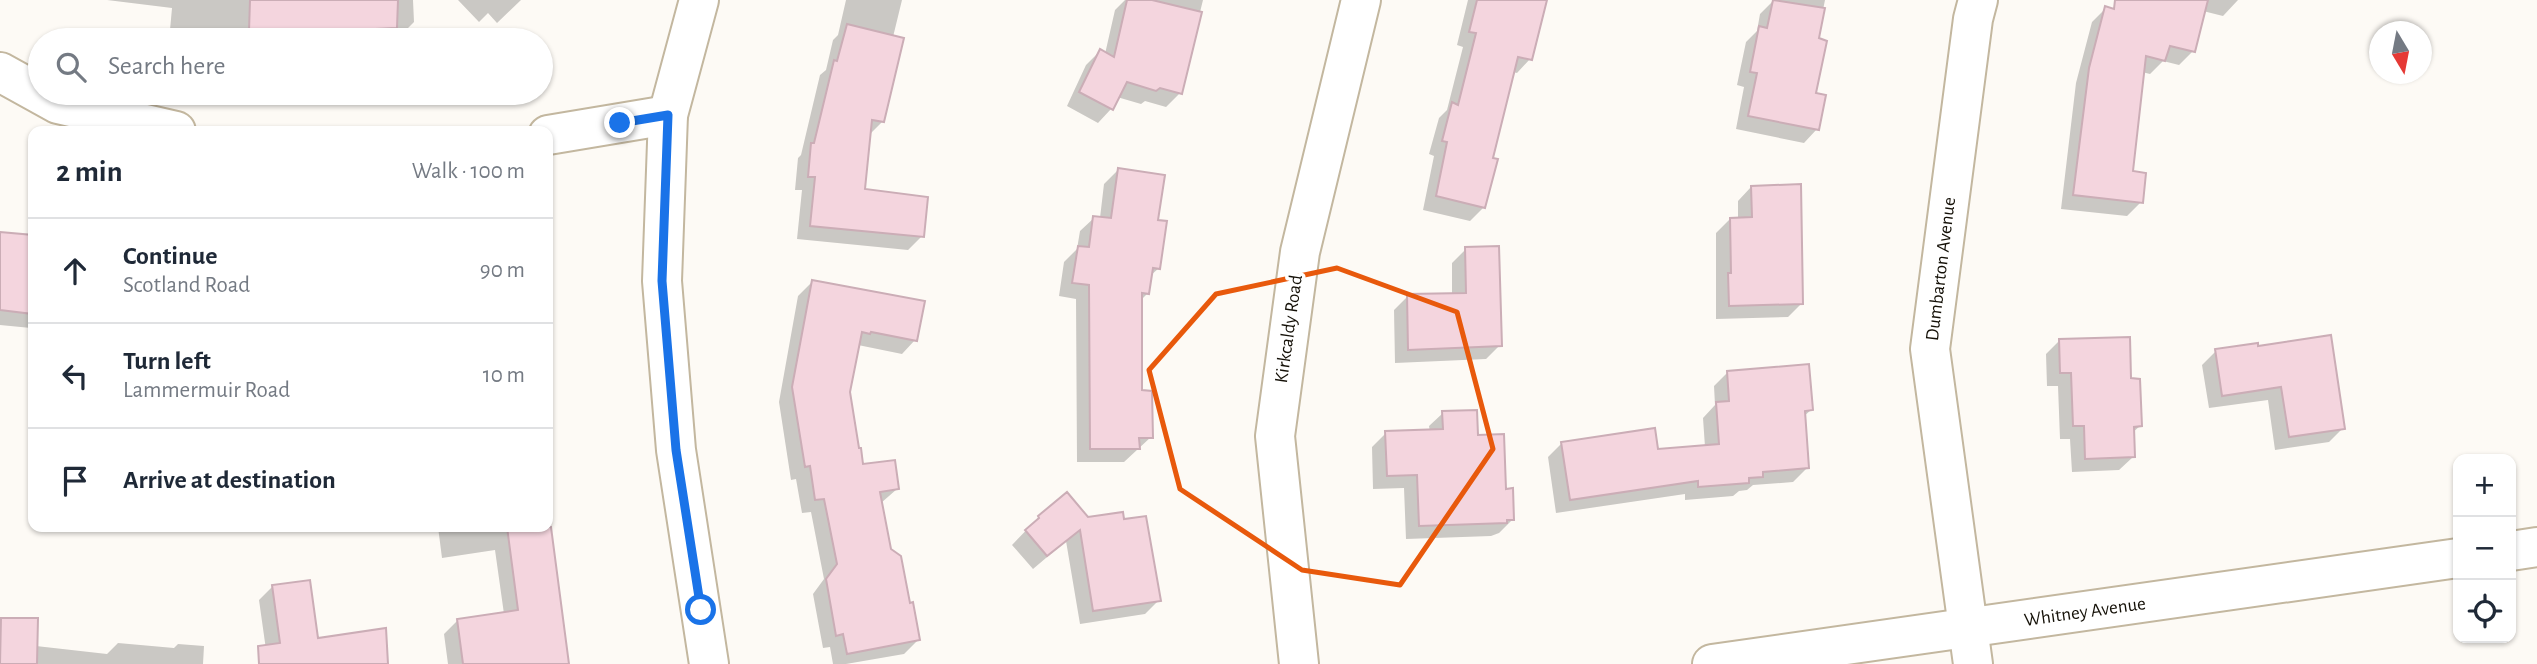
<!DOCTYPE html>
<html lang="en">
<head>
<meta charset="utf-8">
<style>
  body { margin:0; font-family:"Alegreya Sans",sans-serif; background:#f2f2f3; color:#1f2937 }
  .controls { position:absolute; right:21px; bottom:21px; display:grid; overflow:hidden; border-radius:14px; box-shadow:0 2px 5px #0004 }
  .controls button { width:63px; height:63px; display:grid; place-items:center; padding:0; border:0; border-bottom:2px solid #e0e1e3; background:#fff; color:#1f2937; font:35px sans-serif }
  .compass { position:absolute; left:2369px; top:21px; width:63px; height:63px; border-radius:50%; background:#fff; box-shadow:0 2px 5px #0004; rotate:170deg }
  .stop { position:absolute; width:21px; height:21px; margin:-16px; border:5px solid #1a73e8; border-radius:50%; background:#fff }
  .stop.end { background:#1a73e8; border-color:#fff; box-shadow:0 2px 7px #0008 }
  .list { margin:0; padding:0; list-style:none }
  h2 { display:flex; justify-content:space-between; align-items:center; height:91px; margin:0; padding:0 28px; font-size:30px }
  h2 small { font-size:23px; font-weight:400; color:#747a83 }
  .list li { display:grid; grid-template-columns:46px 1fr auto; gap:21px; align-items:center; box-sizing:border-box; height:105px; padding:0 28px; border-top:2px solid #e0e1e3 }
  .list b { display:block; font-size:26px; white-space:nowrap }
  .list p { margin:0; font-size:23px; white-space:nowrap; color:#747a83 }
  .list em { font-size:23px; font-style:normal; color:#747a83 }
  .icon { flex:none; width:38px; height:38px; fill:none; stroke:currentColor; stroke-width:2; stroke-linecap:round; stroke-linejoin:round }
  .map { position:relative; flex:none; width:2537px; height:664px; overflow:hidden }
  .search { position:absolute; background:#fff; box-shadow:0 2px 5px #0004; left:28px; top:28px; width:525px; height:77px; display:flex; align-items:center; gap:18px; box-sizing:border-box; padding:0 24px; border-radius:38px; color:#747a83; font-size:26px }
  .panel { position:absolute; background:#fff; box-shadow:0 2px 5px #0004; left:28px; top:126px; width:525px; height:406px; border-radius:14px }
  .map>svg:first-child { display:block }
</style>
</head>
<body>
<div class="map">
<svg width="2537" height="664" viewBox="0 0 2537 664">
  <rect width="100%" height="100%" fill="#fdfaf5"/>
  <g fill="#0003">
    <polygon points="107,0 413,0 414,22 400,36 386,36 382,40 236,40 236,34 170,30 172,8"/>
    <polygon points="458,0 521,0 497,23 488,13 479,22"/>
    <polygon points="846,0 902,0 893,37 882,122 869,135 863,190 922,236 908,250 797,239 802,190 795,190 798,158 801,155 820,75 826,70 833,40 838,35"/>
    <polygon points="1125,0 1203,0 1180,93 1166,107 1145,101 1141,104 1117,97 1111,109 1098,123 1067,106 1086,65 1100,51 1105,54 1115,10"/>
    <polygon points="1468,0 1545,0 1530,59 1517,73 1513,72 1491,159 1484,207 1470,221 1423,210 1434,156 1429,154 1439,118 1447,110 1463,47 1457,45"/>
    <polygon points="1774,0 1825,0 1817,40 1814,94 1817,129 1804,143 1736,129 1744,87 1737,85 1746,42 1757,31 1760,14"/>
    <polygon points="2127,0 2238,0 2223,16 2203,11 2193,51 2179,65 2163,61 2150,74 2142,72 2131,172 2141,202 2127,216 2061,209 2076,83 2092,22 2106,8 2124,13"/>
    <polygon points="1118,170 1156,221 1159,268 1150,276 1148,293 1140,301 1140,392 1151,437 1124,462 1077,462 1076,299 1059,296 1064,262 1077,249 1080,231 1094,218 1100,218 1104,184"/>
    <polygon points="1751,187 1802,303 1788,317 1716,319 1716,233 1730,219 1738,219 1738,201"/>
    <polygon points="0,233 33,237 33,326 31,328 0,325"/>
    <polygon points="1466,249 1500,345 1486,359 1395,363 1394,310 1408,296 1452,295 1452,263"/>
    <polygon points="812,282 915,340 902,354 858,345 849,392 862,466 897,489 881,503 890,550 918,640 904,654 846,664 833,664 830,647 823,648 813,594 824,579 811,512 802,513 796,479 791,480 779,402 798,296"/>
    <polygon points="2060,340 2129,380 2140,426 2132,433 2133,457 2119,470 2072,472 2070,439 2060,439 2058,386 2047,386 2046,354"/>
    <polygon points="2256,345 2343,428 2329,442 2275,450 2268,400 2209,408 2202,365 2216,351"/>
    <polygon points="1728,372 1811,410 1803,417 1807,468 1793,482 1753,485 1747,490 1739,491 1733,496 1685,500 1685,494 1556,513 1548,457 1562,443 1657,450 1705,447 1703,418 1715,405 1714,386"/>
    <polygon points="1443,413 1477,437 1504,491 1513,519 1499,533 1491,536 1406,539 1404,488 1373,489 1372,447 1386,433 1430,432 1429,426"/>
    <polygon points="548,499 567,664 448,664 444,634 458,620 504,614 495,550 442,558 438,527 548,527"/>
    <polygon points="1039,517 1088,519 1159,600 1145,614 1080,624 1066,541 1033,569 1012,545"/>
    <polygon points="273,586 316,640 388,664 268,664 259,600"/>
    <polygon points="0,620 36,620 36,646 107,654 118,643 174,648 178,644 204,646 203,664 0,664"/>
  </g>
  <g fill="#f4d5de" stroke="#cbadb6" stroke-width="2">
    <polygon points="250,0 398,0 397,28 289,33 249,31"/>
    <polygon points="1127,0 1152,0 1202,12 1182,94 1160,88 1156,91 1127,82 1113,110 1079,92 1100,49 1114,57"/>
    <polygon points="1477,0 1547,0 1532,60 1518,57 1493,158 1498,159 1485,208 1436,196 1447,142 1442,141 1452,102 1458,105 1476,33 1469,32"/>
    <polygon points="1773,0 1825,8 1819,38 1827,41 1816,93 1826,95 1819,130 1748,116 1757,73 1750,72 1759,26 1767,28"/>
    <polygon points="2115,0 2208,0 2195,52 2170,46 2165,61 2146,56 2133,171 2146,173 2143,203 2073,195 2089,68 2105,6 2114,9"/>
    <polygon points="847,24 904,38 884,122 872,120 865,189 928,197 924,237 810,226 815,177 808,177 811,143 814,143 834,60 837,61"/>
    <polygon points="1118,168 1165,175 1158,220 1167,221 1160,269 1153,268 1149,294 1142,293 1142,390 1152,391 1153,438 1139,438 1140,449 1090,449 1089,285 1072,283 1078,246 1089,247 1093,216 1111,218"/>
    <polygon points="1801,184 1803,304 1729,306 1728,273 1731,273 1730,218 1752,217 1751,186"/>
    <polygon points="0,232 33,235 33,314 0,310"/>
    <polygon points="1499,246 1502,346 1408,350 1407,294 1466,293 1465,247"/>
    <polygon points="812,280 925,301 917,341 871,332 870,334 862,332 850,392 859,448 861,448 863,464 895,460 899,489 880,492 891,549 901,556 910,603 913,602 920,640 847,654 843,634 836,636 826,579 837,564 824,499 815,500 810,466 805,467 792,387"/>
    <polygon points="2331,335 2345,429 2289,437 2281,387 2222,396 2215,349 2258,343 2258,346"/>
    <polygon points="2130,337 2131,378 2140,379 2142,426 2134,427 2135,457 2085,459 2084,426 2073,426 2071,373 2060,373 2059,339"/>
    <polygon points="1809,364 1813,410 1805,411 1809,468 1763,472 1763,477 1749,478 1749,483 1698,487 1698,481 1570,500 1561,442 1655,428 1658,449 1719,444 1716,402 1729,401 1727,371"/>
    <polygon points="1477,410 1478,435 1504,434 1506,489 1513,488 1514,520 1507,520 1507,523 1419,526 1417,475 1387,476 1385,431 1443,429 1442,411"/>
    <polygon points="1067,492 1088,517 1123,512 1124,519 1146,516 1161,601 1093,611 1080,530 1047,556 1025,530 1039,518 1038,516"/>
    <polygon points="507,527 551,527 569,664 463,664 457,619 518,610"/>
    <polygon points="310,580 318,638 386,628 388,664 259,664 258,646 280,643 272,585"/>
    <polygon points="1,618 38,618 37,664 0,664"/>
  </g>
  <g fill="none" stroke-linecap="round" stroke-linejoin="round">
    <defs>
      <g id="minor">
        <polyline points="0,72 58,104 176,131"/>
        <polyline points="548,135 668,115"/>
        <polyline points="2511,551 2537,547"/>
        <polyline points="1299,664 1275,436 1300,252 1361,0"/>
        <polyline points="1712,664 2458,558"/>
        <polyline points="1973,664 1930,349 1973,19 1978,0"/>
      </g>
      <polyline id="tertiary" points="699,0 668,115 662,281 676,450 709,664"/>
    </defs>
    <use href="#minor" stroke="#c3b79f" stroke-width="42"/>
    <use href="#tertiary" stroke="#c3b79f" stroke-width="42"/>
    <use href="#minor" stroke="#fff" stroke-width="38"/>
    <use href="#tertiary" stroke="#fff" stroke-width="38"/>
  </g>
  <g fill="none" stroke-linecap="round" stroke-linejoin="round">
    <polyline stroke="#1a73e8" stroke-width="9" points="620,123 668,115 662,281 676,450 701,610"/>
  </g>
  <path fill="none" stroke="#e8590c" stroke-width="5" stroke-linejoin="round" d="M1337,268L1457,312L1493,449L1400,585L1302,570L1180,489L1149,370L1216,294Z"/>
  <g text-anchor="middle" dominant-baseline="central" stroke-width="7" stroke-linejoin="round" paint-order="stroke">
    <g font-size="19" fill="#141007" stroke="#fff">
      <text transform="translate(1941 269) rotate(-83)">Dumbarton Avenue</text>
      <text transform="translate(1289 329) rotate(-82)">Kirkcaldy Road</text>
      <text transform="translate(2085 612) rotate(-8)">Whitney Avenue</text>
    </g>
  </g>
</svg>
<div class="controls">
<button>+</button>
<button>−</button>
<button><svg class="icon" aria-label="locate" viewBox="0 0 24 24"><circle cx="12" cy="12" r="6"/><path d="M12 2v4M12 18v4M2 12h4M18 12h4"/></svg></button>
</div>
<svg class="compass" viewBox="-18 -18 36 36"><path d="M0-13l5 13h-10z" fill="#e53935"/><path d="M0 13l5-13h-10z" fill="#747a83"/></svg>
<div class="stop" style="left:701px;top:610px"></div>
<div class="stop end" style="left:620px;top:123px"></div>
<div class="search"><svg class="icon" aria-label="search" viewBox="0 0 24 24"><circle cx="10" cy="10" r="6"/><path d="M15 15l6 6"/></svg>Search here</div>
<section class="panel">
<h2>2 min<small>Walk · 100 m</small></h2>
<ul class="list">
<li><svg class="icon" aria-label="ahead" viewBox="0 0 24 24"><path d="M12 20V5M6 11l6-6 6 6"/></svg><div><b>Continue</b><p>Scotland Road</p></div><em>90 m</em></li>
<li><svg class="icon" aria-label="left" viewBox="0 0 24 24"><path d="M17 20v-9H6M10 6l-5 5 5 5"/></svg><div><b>Turn left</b><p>Lammermuir Road</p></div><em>10 m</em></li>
<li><svg class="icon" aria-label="arrive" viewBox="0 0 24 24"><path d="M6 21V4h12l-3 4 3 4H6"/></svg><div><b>Arrive at destination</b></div></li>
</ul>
</section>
</div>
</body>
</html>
